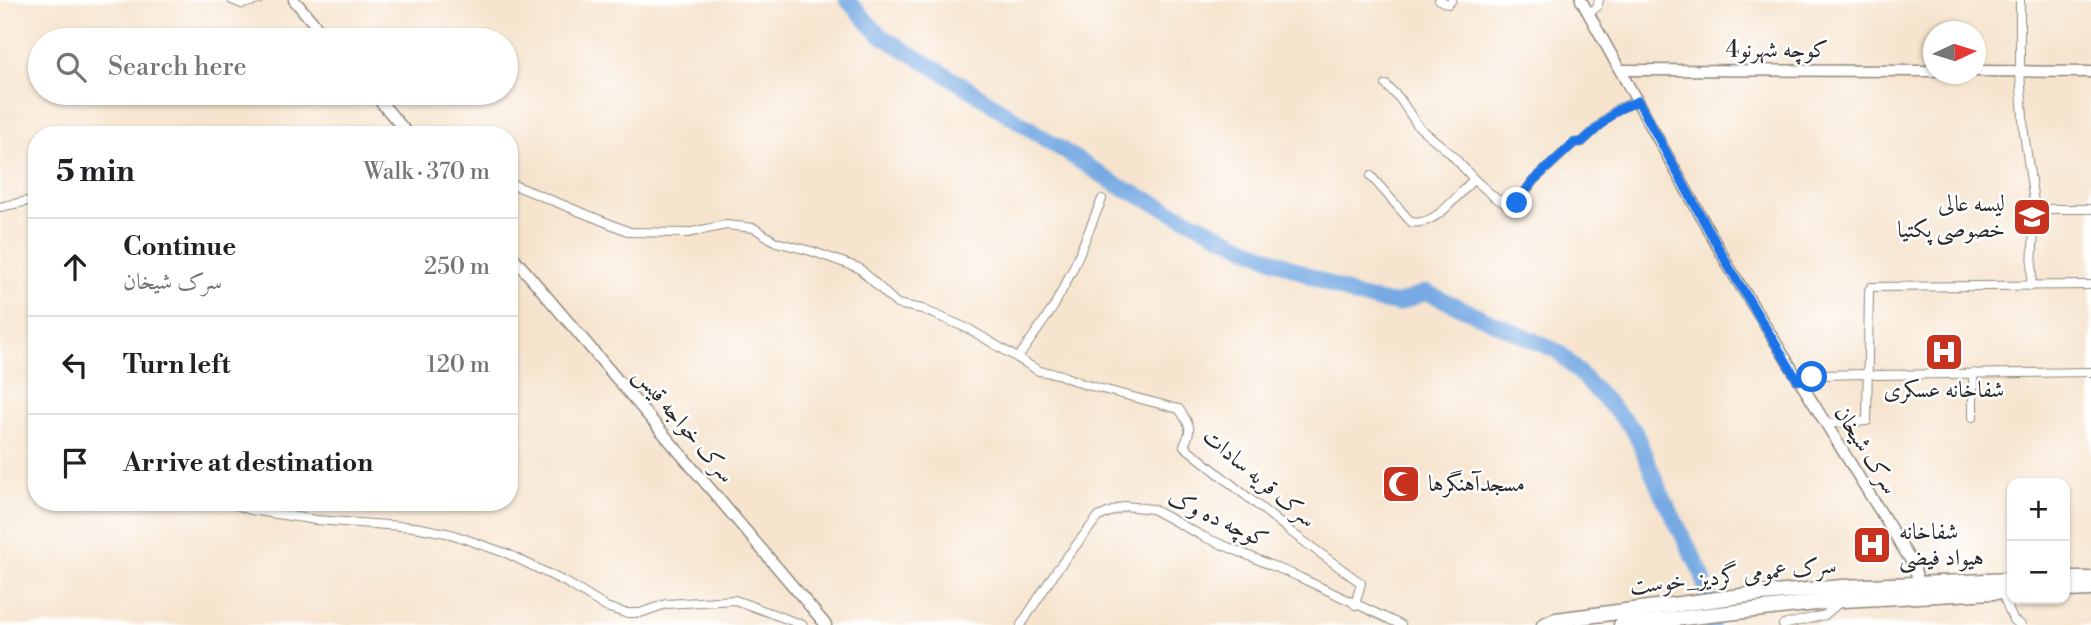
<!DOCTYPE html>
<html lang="en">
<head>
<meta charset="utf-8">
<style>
  body { margin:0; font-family:"Libre Bodoni",Amiri,serif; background:#f2f2f2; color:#202124 }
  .controls { position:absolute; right:21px; bottom:21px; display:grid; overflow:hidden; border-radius:14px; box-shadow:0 2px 5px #0004 }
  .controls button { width:63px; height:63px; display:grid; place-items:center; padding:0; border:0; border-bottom:2px solid #e0e0e0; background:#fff; color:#202124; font:35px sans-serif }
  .compass { position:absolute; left:1923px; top:21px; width:63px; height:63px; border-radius:50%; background:#fff; box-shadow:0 2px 5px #0004; rotate:86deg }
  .stop { position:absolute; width:21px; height:21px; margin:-16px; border:5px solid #1a73e8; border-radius:50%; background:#fff }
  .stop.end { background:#1a73e8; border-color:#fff; box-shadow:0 2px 7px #0008 }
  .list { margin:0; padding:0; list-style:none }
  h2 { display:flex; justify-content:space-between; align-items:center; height:91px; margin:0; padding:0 28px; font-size:30px }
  h2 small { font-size:23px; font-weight:400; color:#757577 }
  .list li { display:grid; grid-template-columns:46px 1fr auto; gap:21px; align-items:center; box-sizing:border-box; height:98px; padding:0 28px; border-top:2px solid #e0e0e0 }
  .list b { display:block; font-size:26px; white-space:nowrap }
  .list p { margin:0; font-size:23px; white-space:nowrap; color:#757577 }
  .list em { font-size:23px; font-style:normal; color:#757577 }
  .icon { flex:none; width:38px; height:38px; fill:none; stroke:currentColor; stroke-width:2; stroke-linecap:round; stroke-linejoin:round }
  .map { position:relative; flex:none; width:2091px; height:625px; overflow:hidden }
  .search { position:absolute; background:#fff; box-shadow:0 2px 5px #0004; left:28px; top:28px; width:490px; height:77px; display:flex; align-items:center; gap:18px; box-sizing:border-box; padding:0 24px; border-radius:38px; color:#757577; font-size:26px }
  .panel { position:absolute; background:#fff; box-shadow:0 2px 5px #0004; left:28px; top:126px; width:490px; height:385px; border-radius:28px }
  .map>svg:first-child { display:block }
</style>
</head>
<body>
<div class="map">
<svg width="2091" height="625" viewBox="0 0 2091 625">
  <rect width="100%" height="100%" fill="#fff"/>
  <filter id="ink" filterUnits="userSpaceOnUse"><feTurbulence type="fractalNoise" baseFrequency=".0143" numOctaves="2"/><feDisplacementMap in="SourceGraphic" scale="14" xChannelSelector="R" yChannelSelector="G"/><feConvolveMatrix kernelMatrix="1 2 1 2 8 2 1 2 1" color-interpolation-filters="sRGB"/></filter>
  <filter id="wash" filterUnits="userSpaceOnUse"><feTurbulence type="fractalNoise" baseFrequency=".00686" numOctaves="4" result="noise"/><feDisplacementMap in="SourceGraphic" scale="28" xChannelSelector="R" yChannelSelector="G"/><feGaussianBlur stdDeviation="1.57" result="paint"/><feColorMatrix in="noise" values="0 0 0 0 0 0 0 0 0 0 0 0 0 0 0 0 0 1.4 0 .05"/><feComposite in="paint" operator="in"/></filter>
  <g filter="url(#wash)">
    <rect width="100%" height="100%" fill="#f6e4ce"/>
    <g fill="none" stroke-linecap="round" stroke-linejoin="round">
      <polyline stroke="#77aae3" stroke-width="16" points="847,0 880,35 961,84 1115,184 1243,246 1358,297 1397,304 1426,292 1559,352 1634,430 1660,491 1703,576 1712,625"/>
    </g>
  </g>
  <g filter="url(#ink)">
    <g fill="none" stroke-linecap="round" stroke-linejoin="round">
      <defs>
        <g id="minor">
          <polyline points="232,0 242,4 259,0"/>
          <polyline points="1439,0 1448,4 1452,0"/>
          <polyline points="2020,0 2020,71 2024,133 2035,209 2031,286"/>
          <polyline points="1589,13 1597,7 1599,0"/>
          <polyline points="1386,85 1400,99 1418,126 1450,153 1474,179 1494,197 1511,207 1517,203 1533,181 1574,143 1582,142 1617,109 1638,101"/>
          <path d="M1371,176L1411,222C1436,227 1457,195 1474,179"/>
          <path d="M509,183L630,232L687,233L726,225L754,228L776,242L811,251L859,268L897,304L922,309L969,329L1039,371L1058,374L1083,384L1179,409C1190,426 1193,427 1184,446L1291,532L1361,583L1355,605"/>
          <polyline points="0,207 37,199"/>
          <polyline points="2035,209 2091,209"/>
          <polyline points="1018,358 1053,308 1073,269 1102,199"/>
          <polyline points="1875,375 2091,372"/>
          <polyline points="1799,381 1816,375 1868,374"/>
          <polyline points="1973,417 1973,373"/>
          <polyline points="1825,424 1867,421 1869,290 1871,287 2091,285"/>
          <polyline points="227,502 251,510 316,520 415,527 451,534 508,554 567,583 606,607 625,613 640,613 666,604 735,600 803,625"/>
          <polyline points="2001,590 2013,620 2021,625"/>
          <polyline points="1021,625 1056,571 1098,517 1125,506 1152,509 1204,537 1299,577 1401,625"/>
          <polyline points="1783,625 1825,615 1841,601"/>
        </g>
        <g id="tertiary">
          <polyline points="294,0 328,40"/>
          <polyline points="1581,0 1729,267 1914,566 1921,590"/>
          <polyline points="1620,70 1934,71"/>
          <polyline points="1976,71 2091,72"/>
          <polyline points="373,93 409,135"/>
          <polyline points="509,252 826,625"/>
        </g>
        <g id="trunk">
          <polyline points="2065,579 2091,579"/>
          <polyline points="2065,590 2091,589"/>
          <polyline points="1544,625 1556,620 1749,595 1842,587 2012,580"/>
          <polyline points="1621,625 1843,600 2012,591"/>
        </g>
      </defs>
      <use href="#minor" stroke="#90887c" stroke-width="10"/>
      <use href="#tertiary" stroke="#90887c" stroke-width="13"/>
      <use href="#trunk" stroke="#90887c" stroke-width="17"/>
      <use href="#minor" stroke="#fff" stroke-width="8"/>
      <use href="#tertiary" stroke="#fff" stroke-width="10"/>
      <use href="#trunk" stroke="#fff" stroke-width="14"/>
    </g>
  </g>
  <g fill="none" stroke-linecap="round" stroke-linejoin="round" filter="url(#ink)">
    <polyline stroke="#1a73e8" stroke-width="9" points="1517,203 1533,181 1574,143 1582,142 1617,110 1638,101 1729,267 1798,381 1812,377"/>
  </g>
  <defs>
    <symbol id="school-square" viewBox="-11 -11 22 22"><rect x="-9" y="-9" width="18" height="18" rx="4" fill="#c8321e" stroke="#fff"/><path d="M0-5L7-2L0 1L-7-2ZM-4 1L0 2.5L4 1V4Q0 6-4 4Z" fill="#fff"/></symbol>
    <symbol id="hospital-square" viewBox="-11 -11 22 22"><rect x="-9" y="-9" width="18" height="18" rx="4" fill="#c8321e" stroke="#fff"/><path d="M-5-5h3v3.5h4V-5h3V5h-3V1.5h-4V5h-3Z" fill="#fff"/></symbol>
    <symbol id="mosque-square" viewBox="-11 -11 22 22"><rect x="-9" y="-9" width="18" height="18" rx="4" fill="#c8321e" stroke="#fff"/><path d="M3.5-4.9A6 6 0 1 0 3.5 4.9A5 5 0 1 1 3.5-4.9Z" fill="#fff"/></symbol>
  </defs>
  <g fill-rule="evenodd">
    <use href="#school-square" x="2010" y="195" width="44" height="44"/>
    <use href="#hospital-square" x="1922" y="330" width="44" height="44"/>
    <use href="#mosque-square" x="1379" y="462" width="44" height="44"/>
    <use href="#hospital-square" x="1850" y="523" width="44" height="44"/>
  </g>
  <g text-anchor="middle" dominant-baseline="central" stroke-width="5" stroke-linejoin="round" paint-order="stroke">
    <g font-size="23" fill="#2b2b2b" stroke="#fff">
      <text x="1777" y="50">کوچه شهرنو4</text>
      <text transform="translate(684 425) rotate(50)">سرک خواجه قیس</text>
      <text transform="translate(1866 450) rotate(58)">سرک شیخان</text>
      <text transform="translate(1259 478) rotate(40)">سرک قریه سادات</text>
      <text transform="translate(1218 519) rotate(25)">کوچه ده وک</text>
      <text transform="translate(1733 576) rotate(-6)">سرک عمومی گردیز_خوست</text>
    </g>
    <g font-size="23" fill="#2b2b2b" stroke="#fff" text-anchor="start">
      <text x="2005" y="204" text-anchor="end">لیسه عالی<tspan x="2005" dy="26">خصوصی پکتیا</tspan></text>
      <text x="1944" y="390" text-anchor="middle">شفاخانه عسکری</text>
      <text x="1428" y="484">مسجدآهنگرها</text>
      <text x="1899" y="532">شفاخانه<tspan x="1899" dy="26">هیواد فیضی</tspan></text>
    </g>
  </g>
</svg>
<div class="controls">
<button>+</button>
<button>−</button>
</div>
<svg class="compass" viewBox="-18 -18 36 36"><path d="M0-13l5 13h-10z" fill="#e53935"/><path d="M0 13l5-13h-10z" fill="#757577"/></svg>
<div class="stop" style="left:1812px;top:377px"></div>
<div class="stop end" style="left:1517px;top:203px"></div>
<div class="search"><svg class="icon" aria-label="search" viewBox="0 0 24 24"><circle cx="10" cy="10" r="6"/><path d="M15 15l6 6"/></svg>Search here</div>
<section class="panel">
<h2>5 min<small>Walk · 370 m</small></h2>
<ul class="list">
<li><svg class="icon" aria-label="ahead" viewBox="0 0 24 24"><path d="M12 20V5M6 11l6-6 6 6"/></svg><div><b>Continue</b><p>سرک شیخان</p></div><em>250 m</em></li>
<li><svg class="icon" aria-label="left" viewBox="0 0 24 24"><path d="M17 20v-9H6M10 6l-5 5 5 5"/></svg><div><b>Turn left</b></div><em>120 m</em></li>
<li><svg class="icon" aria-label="arrive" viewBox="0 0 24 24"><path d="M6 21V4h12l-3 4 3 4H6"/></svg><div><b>Arrive at destination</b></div></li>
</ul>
</section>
</div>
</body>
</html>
